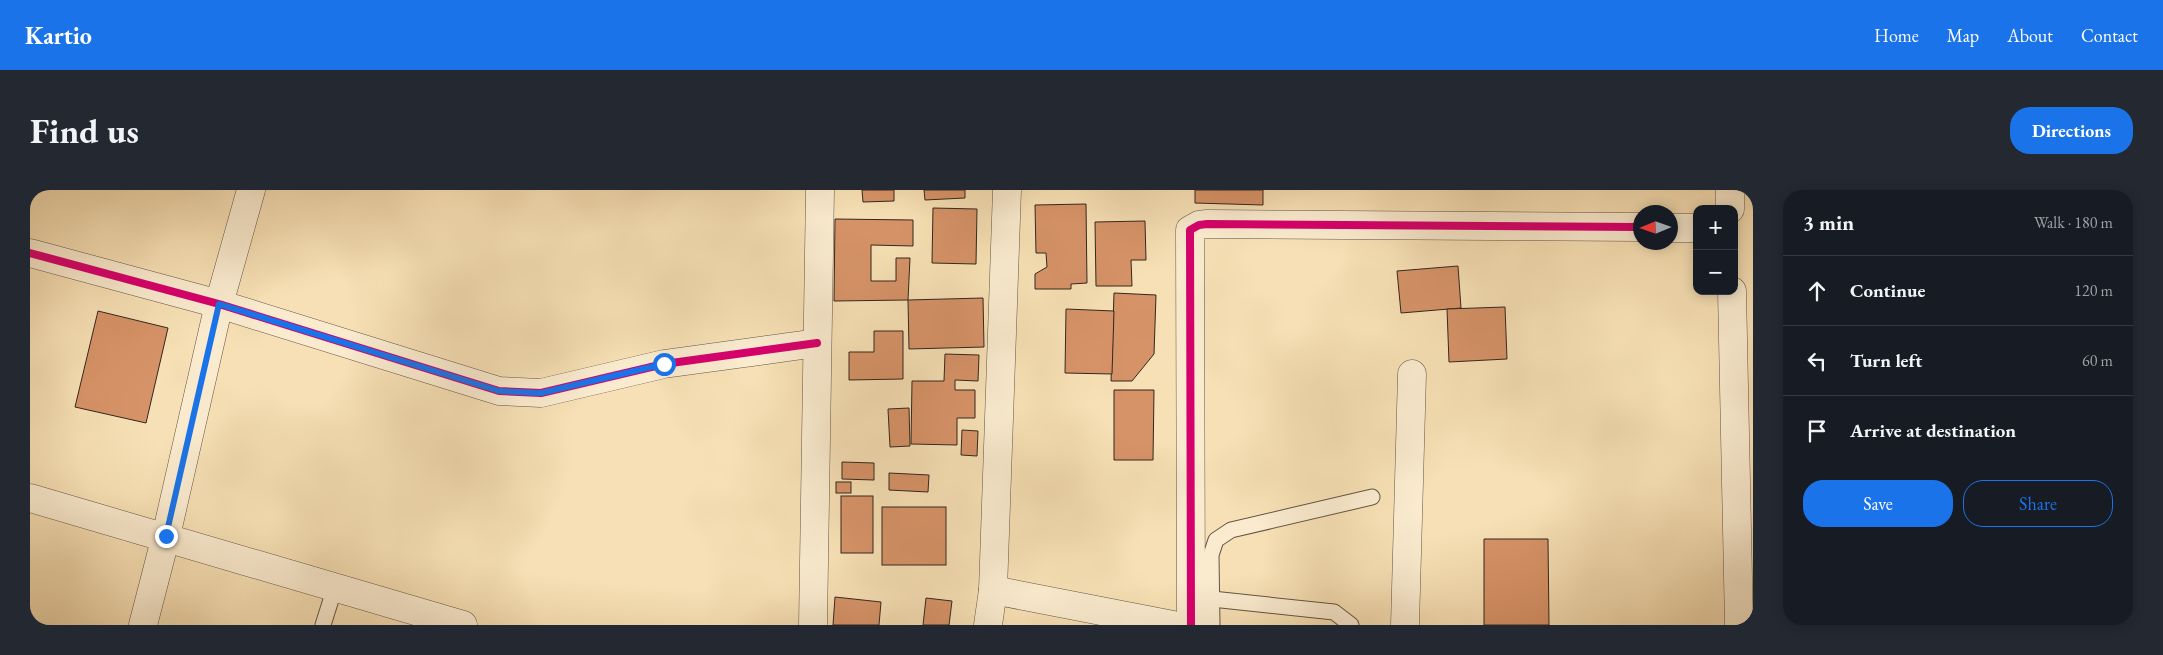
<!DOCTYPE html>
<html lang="en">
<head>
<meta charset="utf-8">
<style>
  body { margin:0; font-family:"EB Garamond",serif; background:#242831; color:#f1f3f6 }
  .controls { position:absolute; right:15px; top:15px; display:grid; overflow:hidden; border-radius:10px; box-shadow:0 2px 12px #0003 }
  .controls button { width:45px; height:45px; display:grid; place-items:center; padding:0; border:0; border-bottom:1px solid #363941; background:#171b24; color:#f1f3f6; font:25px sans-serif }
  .compass { position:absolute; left:1603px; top:15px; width:45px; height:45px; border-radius:50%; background:#171b24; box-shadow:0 2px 12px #0003; rotate:268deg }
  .stop { position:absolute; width:15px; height:15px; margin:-11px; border:4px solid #1a73e8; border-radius:50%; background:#fff }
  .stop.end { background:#1a73e8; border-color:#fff; box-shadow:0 1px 5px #0008 }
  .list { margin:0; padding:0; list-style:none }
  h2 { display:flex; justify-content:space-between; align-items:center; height:65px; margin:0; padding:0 20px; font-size:21px }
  h2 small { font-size:16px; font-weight:400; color:#9ea1a6 }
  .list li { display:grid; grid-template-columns:32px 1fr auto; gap:15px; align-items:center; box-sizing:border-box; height:70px; padding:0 20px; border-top:1px solid #363941 }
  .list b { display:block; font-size:19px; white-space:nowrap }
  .list em { font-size:16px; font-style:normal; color:#9ea1a6 }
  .actions { display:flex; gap:10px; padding:15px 20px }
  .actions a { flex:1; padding:11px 0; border:1px solid #1a73e8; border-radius:20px; text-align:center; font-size:18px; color:#1a73e8 }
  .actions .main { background:#1a73e8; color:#fff }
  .icon { flex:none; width:28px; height:28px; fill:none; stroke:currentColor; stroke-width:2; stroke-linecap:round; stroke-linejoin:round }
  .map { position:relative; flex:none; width:1723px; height:435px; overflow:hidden; border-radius:20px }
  header { display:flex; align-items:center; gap:30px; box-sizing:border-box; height:70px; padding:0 25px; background:#1a73e8; color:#fff }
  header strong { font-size:24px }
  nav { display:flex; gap:28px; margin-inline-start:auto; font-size:18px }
  .intro { display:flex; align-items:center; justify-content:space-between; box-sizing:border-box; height:120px; padding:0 30px }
  h1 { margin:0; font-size:35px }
  .button { padding:12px 22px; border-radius:20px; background:#1a73e8; color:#fff; font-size:18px; font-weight:700 }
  main { display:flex; gap:30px; padding:0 30px }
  aside { flex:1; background:#171b24; border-radius:20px; box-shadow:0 2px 12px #0003 }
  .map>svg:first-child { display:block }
</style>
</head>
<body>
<header>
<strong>Kartio</strong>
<nav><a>Home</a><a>Map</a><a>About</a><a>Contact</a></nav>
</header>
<div class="intro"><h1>Find us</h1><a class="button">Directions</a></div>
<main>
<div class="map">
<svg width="1723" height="435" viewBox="0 0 1723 435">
  <rect width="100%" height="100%" fill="#f7e0b5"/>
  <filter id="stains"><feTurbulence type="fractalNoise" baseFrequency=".004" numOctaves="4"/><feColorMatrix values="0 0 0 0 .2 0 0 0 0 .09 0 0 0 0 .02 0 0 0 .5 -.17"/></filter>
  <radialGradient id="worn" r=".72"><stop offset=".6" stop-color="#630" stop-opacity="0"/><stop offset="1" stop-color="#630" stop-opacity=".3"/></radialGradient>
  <g fill="#d79368" stroke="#32271f">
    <polygon points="832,0 864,0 864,11 833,12"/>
    <polygon points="894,0 935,0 935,8 895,10"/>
    <polygon points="1165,0 1233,0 1233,15 1165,13"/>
    <polygon points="1056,14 1057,93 1041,94 1041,99 1005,99 1005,84 1017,77 1016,63 1006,63 1005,15"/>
    <polygon points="903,18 947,19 946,74 902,73"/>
    <polygon points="805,29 883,30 883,56 841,55 841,91 866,91 866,68 880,68 878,110 804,111"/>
    <polygon points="1115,31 1116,70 1101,70 1102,96 1066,96 1065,32"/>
    <polygon points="1428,76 1431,118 1371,123 1367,81"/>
    <polygon points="1084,103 1126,105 1124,164 1102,191 1081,191"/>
    <polygon points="953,108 954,157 879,159 878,110"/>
    <polygon points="1475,117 1477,169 1419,172 1417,119"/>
    <polygon points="1036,119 1084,121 1082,184 1035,183"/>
    <polygon points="68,121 138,138 116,233 45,217"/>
    <polygon points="844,141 873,141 873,189 819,190 819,162 844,162"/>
    <polygon points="915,164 949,165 948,191 925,190 925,200 945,200 945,228 927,228 927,255 881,254 882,191 914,191"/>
    <polygon points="1084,200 1124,200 1123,270 1084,270"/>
    <polygon points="879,218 880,256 860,257 858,219"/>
    <polygon points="932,240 948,241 947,266 931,265"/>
    <polygon points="812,272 844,273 844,290 812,289"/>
    <polygon points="859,283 899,285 898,302 859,300"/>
    <rect x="806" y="292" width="15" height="11"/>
    <rect x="811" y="306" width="32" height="57"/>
    <rect x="852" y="317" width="64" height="58"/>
    <polygon points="1454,349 1518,349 1519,435 1454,435"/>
    <polygon points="805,407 851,412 849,435 803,435"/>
    <polygon points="896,408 922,411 919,435 893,435"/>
  </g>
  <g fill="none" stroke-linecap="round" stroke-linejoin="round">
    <defs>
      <g id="lane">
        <polyline points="1182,409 1304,422 1321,435"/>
        <polyline points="293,435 305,397"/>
        <polyline points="1182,435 1181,365 1186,350 1201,340 1342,307"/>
      </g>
      <g id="street">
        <polyline points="1700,0 1700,19"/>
        <polyline points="1640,38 1667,38"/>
        <polyline points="0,63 189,114 469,201 511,203 634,174 787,153"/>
        <polyline points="1702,101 1709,435"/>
        <polyline points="0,308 433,435"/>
        <polyline points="963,400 1143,435"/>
        <polyline points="113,435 136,346 189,114 221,0"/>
        <polyline points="783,435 790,0"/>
        <polyline points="958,435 963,400 977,0"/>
        <polyline points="1161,435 1160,40 1169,35 1177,34 1610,37"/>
        <polyline points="1375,435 1382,184"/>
      </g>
    </defs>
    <use href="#lane" stroke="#635544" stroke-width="17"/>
    <use href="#street" stroke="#635544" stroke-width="29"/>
    <use href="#lane" stroke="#faebcf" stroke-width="15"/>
    <use href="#street" stroke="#faebcf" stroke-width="28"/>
    <defs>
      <g id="cycleway">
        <polyline points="0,63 189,114 469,201 511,203 634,174 787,153"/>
        <polyline points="1161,435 1160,40 1169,35 1177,34 1610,37"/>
      </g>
    </defs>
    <use href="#cycleway" stroke="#faebcf" stroke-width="11"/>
    <use href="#cycleway" stroke="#d6006c" stroke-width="8"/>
  </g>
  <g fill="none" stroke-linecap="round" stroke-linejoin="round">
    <polyline stroke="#1a73e8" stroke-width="6" points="136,346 189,114 469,201 511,203 634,174"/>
  </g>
  <rect width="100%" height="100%" filter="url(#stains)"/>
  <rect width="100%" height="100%" fill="url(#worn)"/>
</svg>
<div class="controls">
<button>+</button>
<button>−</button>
</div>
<svg class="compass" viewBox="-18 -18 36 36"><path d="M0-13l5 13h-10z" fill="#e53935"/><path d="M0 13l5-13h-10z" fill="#9ea1a6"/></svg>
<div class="stop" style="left:634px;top:174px"></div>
<div class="stop end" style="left:136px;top:346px"></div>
</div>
<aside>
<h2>3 min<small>Walk · 180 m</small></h2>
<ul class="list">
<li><svg class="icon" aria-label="ahead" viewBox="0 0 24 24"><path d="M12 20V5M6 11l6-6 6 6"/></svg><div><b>Continue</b></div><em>120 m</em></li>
<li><svg class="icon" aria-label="left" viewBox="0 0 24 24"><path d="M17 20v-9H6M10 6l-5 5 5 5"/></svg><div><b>Turn left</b></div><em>60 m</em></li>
<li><svg class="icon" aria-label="arrive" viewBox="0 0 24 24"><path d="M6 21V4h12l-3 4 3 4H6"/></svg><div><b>Arrive at destination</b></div></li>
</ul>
<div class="actions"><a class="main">Save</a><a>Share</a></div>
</aside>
</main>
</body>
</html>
